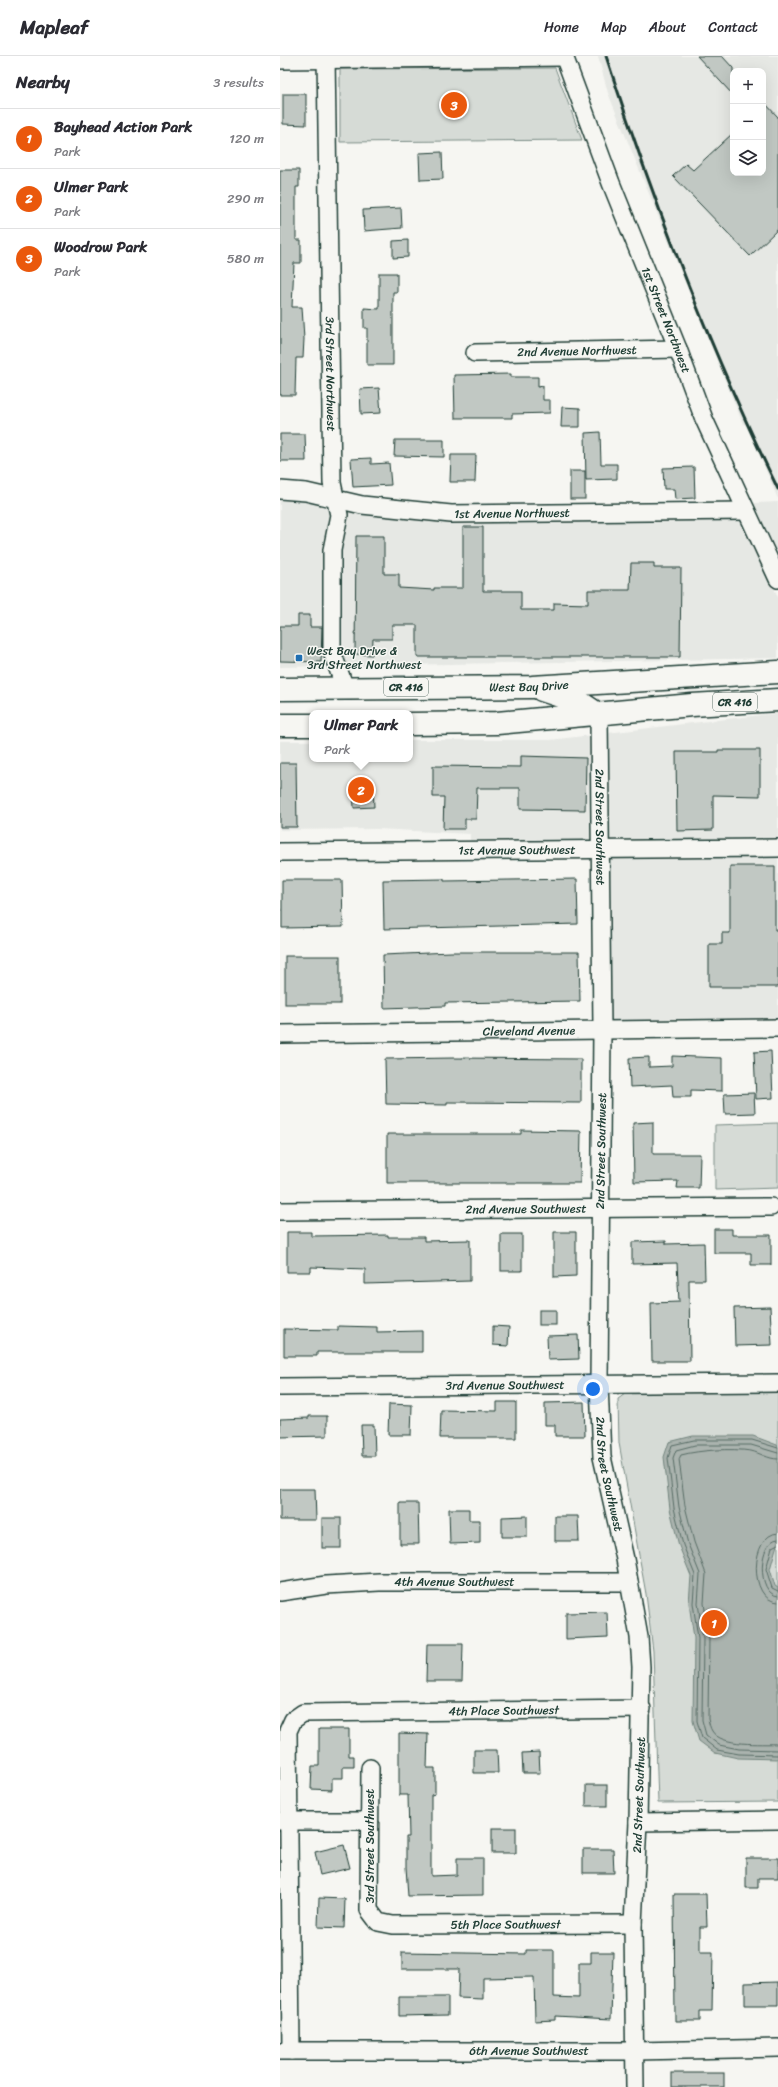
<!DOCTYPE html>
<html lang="en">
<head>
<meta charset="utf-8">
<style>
  body { margin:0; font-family:Sriracha,sans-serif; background:#f2f2f3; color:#2b2b33 }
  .controls { position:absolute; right:12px; top:12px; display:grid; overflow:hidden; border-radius:8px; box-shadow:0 4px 16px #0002 }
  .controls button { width:36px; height:36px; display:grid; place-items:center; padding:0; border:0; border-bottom:1px solid #e1e1e2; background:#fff; color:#2b2b33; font:20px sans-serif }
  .you { position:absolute; left:313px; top:1333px; width:14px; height:14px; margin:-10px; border:3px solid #fff; border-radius:50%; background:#1a73e8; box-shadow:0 0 0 6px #1a73e833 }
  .badge { display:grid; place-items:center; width:26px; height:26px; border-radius:50%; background:#ea580c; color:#fff; font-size:13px; font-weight:700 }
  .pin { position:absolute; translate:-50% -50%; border:2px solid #fff; box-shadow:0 1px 4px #0006 }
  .popup { position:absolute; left:29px; top:654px; width:104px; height:52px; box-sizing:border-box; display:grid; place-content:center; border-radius:8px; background:#fff; filter:drop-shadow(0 1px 3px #0005); font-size:13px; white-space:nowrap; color:#7c7c81 }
  .popup b { font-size:15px; color:#2b2b33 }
  .popup::after { content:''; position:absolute; left:50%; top:100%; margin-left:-8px; border:8px solid transparent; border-top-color:#fff }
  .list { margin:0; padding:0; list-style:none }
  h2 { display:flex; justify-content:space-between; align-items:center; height:52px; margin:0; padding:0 16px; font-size:17px }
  h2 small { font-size:13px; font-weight:400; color:#7c7c81 }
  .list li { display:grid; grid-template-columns:26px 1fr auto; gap:12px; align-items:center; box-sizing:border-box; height:60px; padding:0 16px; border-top:1px solid #e1e1e2 }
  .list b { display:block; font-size:15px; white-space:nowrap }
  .list p { margin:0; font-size:13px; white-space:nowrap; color:#7c7c81 }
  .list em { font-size:13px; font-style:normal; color:#7c7c81 }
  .icon { flex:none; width:22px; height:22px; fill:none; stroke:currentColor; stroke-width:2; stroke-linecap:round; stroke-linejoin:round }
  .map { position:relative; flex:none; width:498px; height:2031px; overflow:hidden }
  header { display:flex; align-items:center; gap:24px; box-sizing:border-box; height:56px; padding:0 20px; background:#fff; border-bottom:1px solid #e1e1e2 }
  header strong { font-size:19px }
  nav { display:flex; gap:22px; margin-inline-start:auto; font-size:14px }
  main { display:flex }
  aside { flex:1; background:#fff }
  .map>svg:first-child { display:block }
</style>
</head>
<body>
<header>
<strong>Mapleaf</strong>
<nav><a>Home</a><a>Map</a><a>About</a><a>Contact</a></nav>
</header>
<main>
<aside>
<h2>Nearby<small>3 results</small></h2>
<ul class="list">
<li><span class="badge">1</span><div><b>Bayhead Action Park</b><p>Park</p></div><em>120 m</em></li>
<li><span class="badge">2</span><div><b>Ulmer Park</b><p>Park</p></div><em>290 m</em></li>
<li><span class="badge">3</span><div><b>Woodrow Park</b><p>Park</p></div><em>580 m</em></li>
</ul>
</aside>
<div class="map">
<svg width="498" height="2031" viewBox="0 0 498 2031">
  <rect width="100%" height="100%" fill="#f6f6f2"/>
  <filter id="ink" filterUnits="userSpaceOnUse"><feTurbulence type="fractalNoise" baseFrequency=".025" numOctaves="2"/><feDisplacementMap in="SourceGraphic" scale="8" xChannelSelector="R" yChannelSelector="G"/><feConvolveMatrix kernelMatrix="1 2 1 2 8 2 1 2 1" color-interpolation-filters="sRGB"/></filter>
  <g filter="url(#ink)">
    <g fill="#e6e8e4" fill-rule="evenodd">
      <path d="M318,0H498V443L467,369L463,368L328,37ZM453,15H483V117H453Z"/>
      <polygon points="0,442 24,444 48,451 51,459 49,610 0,611"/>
      <polygon points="498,446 498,504 474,453 474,447"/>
      <polygon points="66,454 82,458 172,467 461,463 498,541 498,602 65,610 60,595 59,495"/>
      <polygon points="498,657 498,783 328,784 327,677"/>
      <polygon points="312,679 313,784 190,786 190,778 98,773 0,774 0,685 32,685 32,703 130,703 130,684 270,684"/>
      <polygon points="498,801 498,962 330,964 328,802"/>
    </g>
    <g fill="#d6dbd6" stroke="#7a8c85">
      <polygon points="275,12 302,84 60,86 60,13"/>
      <polygon points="498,1067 498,1132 435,1134 435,1069"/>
      <polygon points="498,1332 498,1746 378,1747 373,1595 366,1538 339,1387 338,1343 352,1333"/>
    </g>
    <polygon fill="#aab3ae" stroke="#72847d" points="413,1380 473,1380 497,1389 498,1391 498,1485 490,1513 495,1530 498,1532 498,1703 458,1702 435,1697 419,1685 413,1665 414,1582 409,1547 411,1520 399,1490 390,1453 384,1401 389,1386"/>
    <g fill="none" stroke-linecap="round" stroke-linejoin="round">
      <g stroke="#576c65" stroke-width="1">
        <polyline points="498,1392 472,1384 414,1384 392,1389 388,1402 394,1452 403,1489 415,1519 413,1547 418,1582 417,1665 422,1682 437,1694 459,1698 498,1699"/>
        <polyline points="498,1397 471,1389 415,1389 396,1394 393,1402 399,1451 408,1488 420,1518 418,1547 423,1582 422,1664 426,1679 439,1689 459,1693 498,1694"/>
        <path d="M498,1403C488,1403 480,1397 471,1395C452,1392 420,1394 401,1399L399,1403L405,1450L414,1486L426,1518L424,1547L429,1582L428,1663C429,1667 430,1672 432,1675C441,1691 482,1687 498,1688"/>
        <path d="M498,1477C470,1478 468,1545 498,1546"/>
        <path d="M498,1483C478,1484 476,1538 498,1540"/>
        <polyline points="498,1488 492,1491 486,1513 492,1532 498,1535"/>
      </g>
    </g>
    <g fill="#c1c8c3" stroke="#1f3d34">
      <polygon points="417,0 442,0 453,12 453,39"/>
      <polygon points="3,38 26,38 26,69 3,68"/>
      <polygon points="483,45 498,61 498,173 470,200 393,120 406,108 413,114 453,77 453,117 483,117"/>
      <polygon points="162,96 163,123 140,124 139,97"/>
      <polygon points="0,114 19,114 19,131 16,131 16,184 21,184 21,207 14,207 12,251 22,251 24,283 23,302 16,302 15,339 0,339"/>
      <polygon points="121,152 122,172 84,175 83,154"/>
      <polygon points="128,184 128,201 113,202 113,185"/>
      <polygon points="99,217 117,217 117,236 113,236 113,309 87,309 87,272 84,272 84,252 99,253"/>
      <polygon points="231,318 231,321 258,321 258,331 263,330 263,344 270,344 270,357 232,358 232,362 175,362 174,319"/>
      <polygon points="99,332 101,357 81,358 80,333"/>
      <polygon points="282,351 300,352 300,371 281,371"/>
      <polygon points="320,376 321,408 337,408 337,423 306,424 305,377"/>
      <polygon points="0,378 25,378 26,405 0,405"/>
      <polygon points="115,384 164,384 164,401 114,400"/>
      <polygon points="171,399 196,399 195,426 170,426"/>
      <polygon points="91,402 91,408 109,407 111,429 73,431 71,403"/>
      <polygon points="414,411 415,442 395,443 394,433 384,433 383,412"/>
      <rect x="290" y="415" width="15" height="28"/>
      <polygon points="183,471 203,471 203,535 241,535 241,554 274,554 274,547 308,548 308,534 350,534 351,507 374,507 374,512 401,512 400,601 137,601 137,569 112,569 112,583 93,583 92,599 75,598 76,480 104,480 104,518 119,518 119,532 154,534 154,532 183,532"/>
      <polygon points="18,559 30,559 30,571 42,571 41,606 0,605 0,570 18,570"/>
      <polygon points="438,694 480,694 480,740 433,739 433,774 397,775 396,696 438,696"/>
      <polygon points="241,700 306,702 305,754 240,753 240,732 197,732 196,763 185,763 185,773 163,773 164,741 153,741 153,710 241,711"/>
      <polygon points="0,707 16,707 17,771 0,771"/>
      <polygon points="93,731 94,751 74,752 73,732"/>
      <polygon points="450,810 495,810 495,874 498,874 498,931 429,931 429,888 442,888 442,877 450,877"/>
      <polygon points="164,823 164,825 297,823 298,868 104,873 103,824"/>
      <polygon points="2,824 62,824 63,871 2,872"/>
      <polygon points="171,896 299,896 300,945 165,947 165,950 104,952 103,899"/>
      <rect x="5" y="900" width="55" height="48"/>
      <polygon points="491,995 493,1042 476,1043 474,996"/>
      <polygon points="392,1000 442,1002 442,1035 411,1034 411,1041 393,1041 392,1029 350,1031 349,1002 369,1001 369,1011 392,1010"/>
      <polygon points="174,1002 301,1003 301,1047 167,1046 167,1049 106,1048 105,1003"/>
      <polygon points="474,1037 475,1057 445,1058 444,1038"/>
      <polygon points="373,1066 373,1098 420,1098 419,1132 397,1132 398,1125 354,1126 353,1067"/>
      <polygon points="241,1074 301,1075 300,1127 107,1127 107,1078 241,1078"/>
      <polygon points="434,1173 452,1173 452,1179 491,1179 491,1209 471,1209 471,1197 434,1197"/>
      <polygon points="7,1176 31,1176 31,1180 108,1179 108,1181 144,1181 144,1185 190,1184 190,1225 85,1228 85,1213 31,1211 31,1216 7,1216"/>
      <polygon points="274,1176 296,1176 296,1220 274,1221"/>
      <rect x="221" y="1178" width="21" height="37"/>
      <polygon points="386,1185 386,1188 424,1187 425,1224 409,1224 410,1305 372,1305 371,1247 399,1246 397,1207 352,1208 352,1186"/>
      <polygon points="490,1251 492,1289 455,1290 454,1252"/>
      <rect x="259" y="1254" width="17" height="15"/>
      <polygon points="58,1270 97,1271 97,1276 142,1275 142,1296 37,1296 37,1300 4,1300 4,1273 58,1274"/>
      <polygon points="213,1270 229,1271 228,1290 213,1289"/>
      <polygon points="298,1279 299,1303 268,1304 267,1280"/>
      <polygon points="217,1346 236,1346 236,1382 160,1382 161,1354 217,1355"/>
      <polygon points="304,1346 305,1380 275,1380 275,1369 265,1369 265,1347"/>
      <polygon points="109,1348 132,1349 131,1379 108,1379"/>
      <polygon points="29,1360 47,1360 47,1380 0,1381 0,1363 29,1362"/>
      <polygon points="81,1369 94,1369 95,1400 82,1400"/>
      <polygon points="0,1433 35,1433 36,1464 0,1464"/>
      <polygon points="120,1447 138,1447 139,1488 120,1488"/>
      <polygon points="169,1453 189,1453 189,1464 200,1464 200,1487 170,1488"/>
      <polygon points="247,1460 247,1481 222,1481 222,1461"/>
      <polygon points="275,1460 298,1460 299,1485 275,1485"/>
      <rect x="42" y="1462" width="19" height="30"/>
      <polygon points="327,1556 328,1581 286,1583 286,1557"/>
      <polygon points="147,1588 183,1588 182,1625 146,1625"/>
      <polygon points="39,1673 69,1673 69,1700 74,1700 74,1711 63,1711 63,1722 52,1722 52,1734 31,1733 32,1710 39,1710"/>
      <polygon points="119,1677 148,1678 147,1712 155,1712 155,1738 151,1739 151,1820 177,1819 177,1802 203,1802 203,1839 128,1840 126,1811 126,1781 129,1781 128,1739 119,1739"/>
      <polygon points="194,1694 217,1694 218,1717 194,1717"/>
      <polygon points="259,1696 260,1717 243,1717 242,1697"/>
      <rect x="306" y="1729" width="21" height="21"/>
      <rect x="212" y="1772" width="24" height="25"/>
      <polygon points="64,1789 70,1812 40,1819 35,1796"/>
      <polygon points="303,1793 333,1793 334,1817 303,1817"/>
      <polygon points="466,1802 498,1802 498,1822 478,1822 478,1832 466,1832"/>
      <polygon points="394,1838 426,1838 427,1871 420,1871 420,1896 433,1896 432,1955 420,1955 420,1965 395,1965"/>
      <polygon points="39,1842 65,1843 64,1872 38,1871"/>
      <polygon points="246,1894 274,1894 274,1941 299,1942 299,1907 311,1907 311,1896 333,1896 331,1963 275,1960 275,1964 255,1965 254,1921 203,1922 203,1943 178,1942 179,1913 122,1913 122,1896 246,1898"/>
      <polygon points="498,1926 498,1949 465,1949 465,1927"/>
      <polygon points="119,1941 168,1941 168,1959 119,1960"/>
      <rect x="392" y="2017" width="52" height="14"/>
    </g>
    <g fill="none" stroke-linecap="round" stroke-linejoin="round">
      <defs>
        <g id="street">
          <path id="s1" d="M46,0L52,427L59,459L52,494V596L65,632"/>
          <path id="s2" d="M284,0L331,127L398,293L424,363L498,523"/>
          <polyline points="0,4 284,1"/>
          <path id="s3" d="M195,297L398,293"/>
          <path id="s4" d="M0,434L26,436L82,449L171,458L466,455"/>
          <path id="s5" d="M319,659L322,973L319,1328L322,1401L345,1503L359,1581L361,1611L358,1766L353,1868L355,2031"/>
          <path id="s6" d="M0,796L498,792"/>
          <path id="s7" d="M0,978L498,972"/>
          <path id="s8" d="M0,1155L491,1151"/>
          <path id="s9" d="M0,1331L498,1327"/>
          <path id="s10" d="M0,1536L46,1529L99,1526H349"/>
          <path id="s11" d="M90,1712L89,1854L98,1866L113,1869L353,1868"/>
          <polyline points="0,1765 89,1765"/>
          <polyline points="358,1766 498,1764"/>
          <path id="s12" d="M0,1995H356L498,1992"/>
          <path id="s13" d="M11,1995L8,1675L13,1664L23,1657L362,1653"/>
        </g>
        <g id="primary">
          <path id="s14" d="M0,633L252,631L498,616"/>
          <polyline points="262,634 301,647 319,659"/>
          <polyline points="130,668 217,667 412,649 498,644"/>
          <polyline points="0,669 32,669"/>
        </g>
      </defs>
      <use href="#street" stroke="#1f3d34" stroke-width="20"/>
      <use href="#primary" stroke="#1f3d34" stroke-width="25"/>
      <use href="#street" stroke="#f6f6f2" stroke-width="17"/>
      <use href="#primary" stroke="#f6f6f2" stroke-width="22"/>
      <path stroke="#1f3d34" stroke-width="3" d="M326,0C374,147 430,294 498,433"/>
    </g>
  </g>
  <rect fill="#1f6fb2" stroke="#f6f6f2" stroke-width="1.5" x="15" y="598" width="8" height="8" rx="2"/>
  <g text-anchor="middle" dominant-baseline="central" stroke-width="3" stroke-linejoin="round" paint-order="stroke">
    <g fill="#f6f6f2" stroke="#60746d" stroke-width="1">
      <rect x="104" y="622" width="44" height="18" rx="3"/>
      <rect x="433" y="637" width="44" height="18" rx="3"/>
    </g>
    <g font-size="11" font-weight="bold" fill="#1f3d34">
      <text x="126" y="631">CR 416</text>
      <text x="455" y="646">CR 416</text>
    </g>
    <g font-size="12" fill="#1f3d34" stroke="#f6f6f2">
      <text stroke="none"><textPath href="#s2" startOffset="283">1st Street Northwest</textPath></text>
      <text stroke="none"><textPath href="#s3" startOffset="102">2nd Avenue Northwest</textPath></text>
      <text stroke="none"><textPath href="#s1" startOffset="318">3rd Street Northwest</textPath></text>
      <text stroke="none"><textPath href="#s4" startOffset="234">1st Avenue Northwest</textPath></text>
      <text stroke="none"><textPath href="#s14" startOffset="249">West Bay Drive</textPath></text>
      <text stroke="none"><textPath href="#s5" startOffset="112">2nd Street Southwest</textPath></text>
      <text stroke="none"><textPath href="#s6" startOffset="237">1st Avenue Southwest</textPath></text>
      <text stroke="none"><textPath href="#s7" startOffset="249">Cleveland Avenue</textPath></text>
      <text transform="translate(321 1095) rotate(-89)">2nd Street Southwest</text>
      <text stroke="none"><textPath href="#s8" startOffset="246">2nd Avenue Southwest</textPath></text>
      <text stroke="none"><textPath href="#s9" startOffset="225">3rd Avenue Southwest</textPath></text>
      <text stroke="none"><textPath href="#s5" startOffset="760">2nd Street Southwest</textPath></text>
      <text stroke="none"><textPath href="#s10" startOffset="175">4th Avenue Southwest</textPath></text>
      <text stroke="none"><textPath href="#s13" startOffset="545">4th Place Southwest</textPath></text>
      <text transform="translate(359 1739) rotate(-88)">2nd Street Southwest</text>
      <text transform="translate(90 1790) rotate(-90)">3rd Street Southwest</text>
      <text stroke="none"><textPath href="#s11" startOffset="285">5th Place Southwest</textPath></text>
      <text stroke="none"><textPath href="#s12" startOffset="249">6th Avenue Southwest</textPath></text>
    </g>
    <g font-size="12" fill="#1f3d34" stroke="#f6f6f2" text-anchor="start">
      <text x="27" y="595">West Bay Drive &amp;<tspan x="27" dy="14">3rd Street Northwest</tspan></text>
    </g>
  </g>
</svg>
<div class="controls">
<button>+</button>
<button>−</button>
<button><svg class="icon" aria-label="layers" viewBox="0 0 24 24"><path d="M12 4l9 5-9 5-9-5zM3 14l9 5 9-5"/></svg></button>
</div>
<div class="you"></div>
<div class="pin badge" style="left:434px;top:1567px">1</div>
<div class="pin badge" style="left:81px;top:734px">2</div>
<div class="popup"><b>Ulmer Park</b>Park</div>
<div class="pin badge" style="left:174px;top:49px">3</div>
</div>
</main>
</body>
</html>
